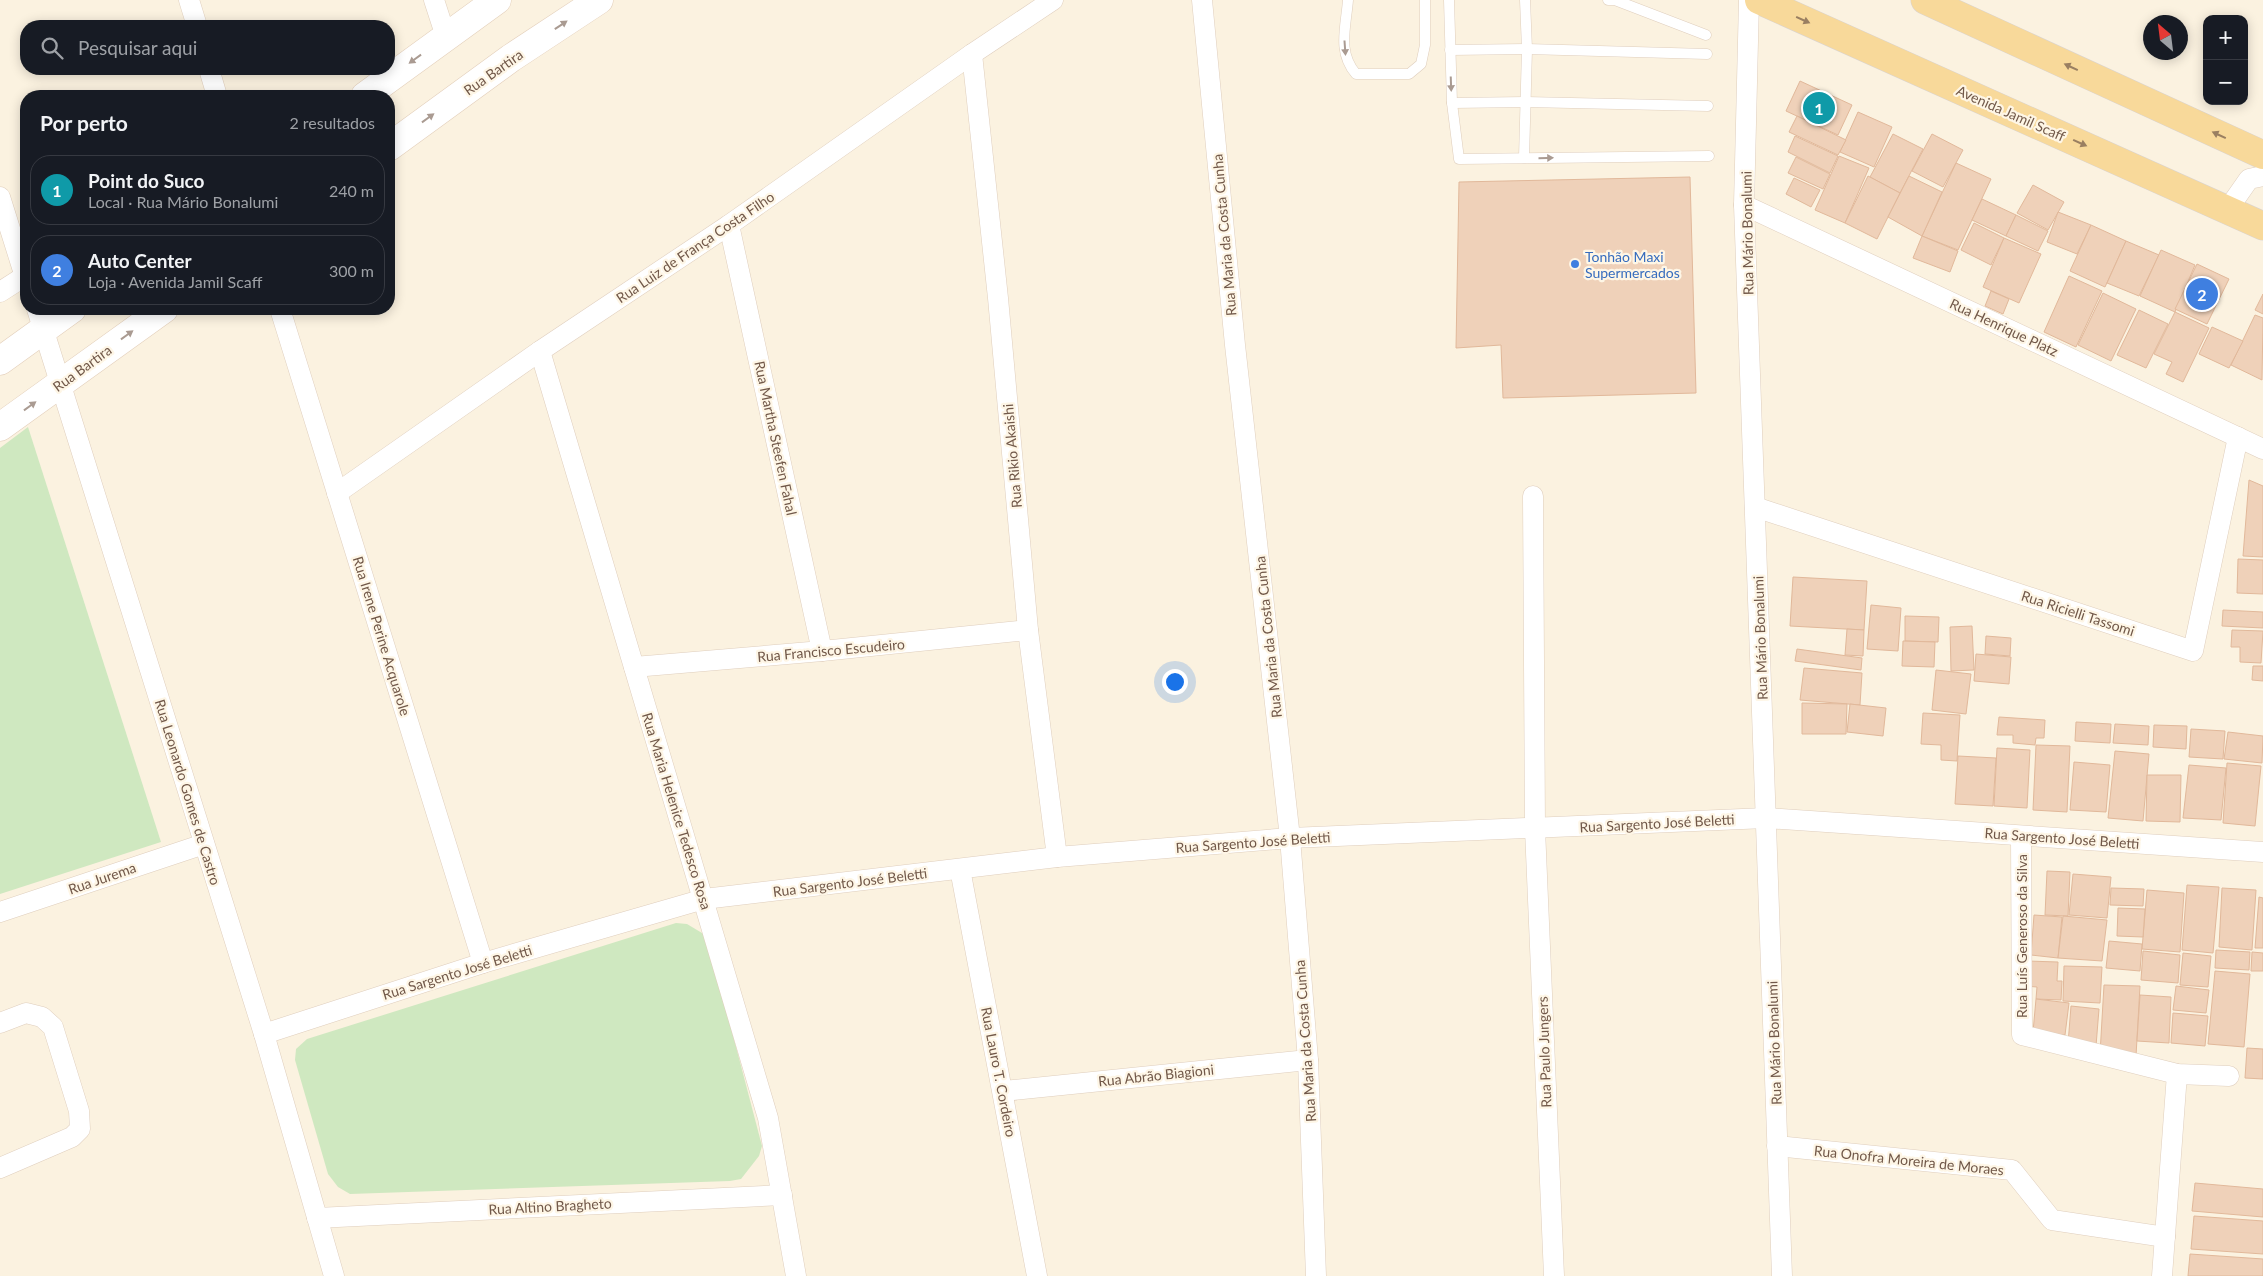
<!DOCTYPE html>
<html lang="pt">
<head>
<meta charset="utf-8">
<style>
  body { margin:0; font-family:Lato,sans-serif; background:#20242c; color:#f1f3f6 }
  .controls { position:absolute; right:15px; top:15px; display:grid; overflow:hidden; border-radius:10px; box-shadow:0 2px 12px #0003 }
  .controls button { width:45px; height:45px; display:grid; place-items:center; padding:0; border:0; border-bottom:1px solid #363941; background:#171b24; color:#f1f3f6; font:25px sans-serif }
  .compass { position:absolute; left:2143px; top:15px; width:45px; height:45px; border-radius:50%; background:#171b24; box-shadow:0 2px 12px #0003; rotate:332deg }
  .you { position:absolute; left:1174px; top:681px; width:18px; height:18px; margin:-12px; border:4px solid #fff; border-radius:50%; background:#1a73e8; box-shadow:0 0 0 8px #1a73e833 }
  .badge { display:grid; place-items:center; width:32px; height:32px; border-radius:50%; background:#b45309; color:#fff; font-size:16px; font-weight:700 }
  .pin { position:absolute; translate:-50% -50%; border:2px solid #fff; box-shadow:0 1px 5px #0006 }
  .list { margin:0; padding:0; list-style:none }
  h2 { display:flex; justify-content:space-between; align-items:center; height:65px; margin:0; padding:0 20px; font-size:21px }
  h2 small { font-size:16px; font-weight:400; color:#9ea1a6 }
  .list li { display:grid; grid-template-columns:32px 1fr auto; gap:15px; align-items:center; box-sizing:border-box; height:70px; margin:0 10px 10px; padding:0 10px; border:1px solid #363941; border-radius:20px }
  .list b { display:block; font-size:19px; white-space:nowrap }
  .list p { margin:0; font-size:16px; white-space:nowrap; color:#9ea1a6 }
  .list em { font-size:16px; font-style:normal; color:#9ea1a6 }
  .icon { flex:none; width:28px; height:28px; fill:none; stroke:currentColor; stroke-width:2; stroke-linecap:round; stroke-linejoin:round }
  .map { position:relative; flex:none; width:2263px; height:1276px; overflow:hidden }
  .search { position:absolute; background:#171b24; box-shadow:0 2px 12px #0003; left:20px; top:20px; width:375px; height:55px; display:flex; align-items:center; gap:12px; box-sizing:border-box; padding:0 18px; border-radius:20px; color:#9ea1a6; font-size:19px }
  .panel { position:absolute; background:#171b24; box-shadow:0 2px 12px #0003; left:20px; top:90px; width:375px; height:225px; border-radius:20px }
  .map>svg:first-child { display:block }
</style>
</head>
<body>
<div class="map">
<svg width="2263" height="1276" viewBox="0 0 2263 1276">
  <rect width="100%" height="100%" fill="#fbf2e0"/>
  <g fill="#cfe8c0">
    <polygon points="28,427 161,842 0,894 0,448"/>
    <polygon points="676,923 687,924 707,936 762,1146 759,1156 741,1179 730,1181 350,1194 338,1187 328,1174 295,1060 296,1049 307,1039"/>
  </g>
  <g fill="#efd1b9" stroke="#e1b89a">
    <polygon points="1800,81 1852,105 1838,135 1786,111"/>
    <polygon points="1858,112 1892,127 1874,167 1840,152"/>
    <polygon points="1797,116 1846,140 1838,155 1789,132"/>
    <polygon points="1893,134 1923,149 1900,193 1870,177"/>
    <polygon points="1932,134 1963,150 1943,187 1912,171"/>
    <polygon points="1795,136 1838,156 1830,173 1788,152"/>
    <polygon points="1839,156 1869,168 1845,223 1815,210"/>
    <polygon points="1796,157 1830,174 1823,189 1788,173"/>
    <polygon points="1956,163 1991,179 1958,250 1922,236"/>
    <polygon points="1868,176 1900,193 1877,239 1845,223"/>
    <polygon points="1909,176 1942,192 1922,236 1888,217"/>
    <polygon points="1690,177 1696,393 1503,398 1501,345 1456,348 1459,182"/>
    <polygon points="1794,178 1820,190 1811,207 1786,194"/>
    <polygon points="2033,185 2064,202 2048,230 2017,213"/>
    <polygon points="1982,199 2016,215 2006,236 1972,220"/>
    <polygon points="2058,212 2091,225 2077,254 2047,242"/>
    <polygon points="2016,215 2048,231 2038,251 2006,236"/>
    <polygon points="1974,223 2004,238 1991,265 1961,250"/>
    <polygon points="2091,225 2126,241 2105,287 2070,271"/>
    <polygon points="1922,236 1958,251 1950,272 1913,258"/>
    <polygon points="2004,238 2041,254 2019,303 1983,287"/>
    <polygon points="2126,241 2159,255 2139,296 2107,283"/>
    <polygon points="2161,250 2195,265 2175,312 2140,296"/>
    <polygon points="2197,264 2229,279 2207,324 2175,309"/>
    <polygon points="2069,276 2102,291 2076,347 2044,332"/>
    <polygon points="1991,291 2009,299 2003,314 1985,306"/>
    <polygon points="2103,293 2136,309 2111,361 2078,345"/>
    <polygon points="2263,294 2263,314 2255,310"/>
    <polygon points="2139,310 2168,324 2146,368 2117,355"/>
    <polygon points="2175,312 2209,328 2183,382 2166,374 2172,362 2154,354"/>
    <polygon points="2255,315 2263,318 2262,380 2231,365"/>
    <polygon points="2212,327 2243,341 2229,368 2199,354"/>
    <polygon points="2249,480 2263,486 2263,557 2243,556"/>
    <polygon points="2238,559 2263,560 2263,594 2237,593"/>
    <polygon points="1793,577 1867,581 1864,630 1790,626"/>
    <polygon points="1871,605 1901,608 1898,651 1867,649"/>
    <polygon points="2223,610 2263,612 2263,628 2222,626"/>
    <polygon points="1905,616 1939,617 1938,642 1905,641"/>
    <polygon points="1972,626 1974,670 1951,671 1950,627"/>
    <polygon points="1847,629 1864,630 1863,656 1845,655"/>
    <polygon points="2232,630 2263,631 2261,663 2240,662 2240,647 2231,647"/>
    <polygon points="1986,636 2011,638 2010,656 1985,654"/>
    <polygon points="1903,641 1935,642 1934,667 1902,666"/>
    <polygon points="1797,649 1862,658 1861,670 1795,661"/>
    <polygon points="1976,654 2011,657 2009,684 1974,681"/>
    <polygon points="2253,666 2263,666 2263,681 2252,680"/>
    <polygon points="1804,668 1862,673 1860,705 1800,700"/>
    <polygon points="1936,670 1971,674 1966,714 1932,710"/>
    <polygon points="1802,703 1847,704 1846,734 1802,734"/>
    <polygon points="1850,704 1886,708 1883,736 1847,732"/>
    <polygon points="1923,713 1960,715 1957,761 1941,760 1941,745 1921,744"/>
    <polygon points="1999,717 2045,720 2044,738 2036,738 2035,745 2013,743 2013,735 1997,735"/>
    <polygon points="2076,722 2111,724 2110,743 2075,741"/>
    <polygon points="2115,724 2149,726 2148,745 2113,743"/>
    <polygon points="2154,725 2187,726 2186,749 2153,747"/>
    <polygon points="2191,729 2225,731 2223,759 2189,757"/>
    <polygon points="2228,732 2263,736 2262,763 2224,759"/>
    <polygon points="2036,745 2070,746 2067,812 2033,810"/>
    <polygon points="1997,748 2030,750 2027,808 1994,806"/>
    <polygon points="2115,751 2149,754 2143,821 2108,818"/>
    <polygon points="1958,756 1996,758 1993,806 1955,804"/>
    <polygon points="2074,762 2110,765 2106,812 2070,810"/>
    <polygon points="2227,763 2261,766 2255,826 2223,823"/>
    <polygon points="2189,765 2226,768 2221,820 2183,818"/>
    <polygon points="2147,775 2181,775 2180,822 2146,821"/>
    <polygon points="2047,871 2070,872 2068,916 2045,915"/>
    <polygon points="2073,874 2111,877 2107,918 2069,915"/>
    <polygon points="2187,885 2219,887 2213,953 2182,950"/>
    <polygon points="2111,888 2144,889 2143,906 2110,905"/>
    <polygon points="2222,888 2256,890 2252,950 2219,947"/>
    <polygon points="2147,890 2184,893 2180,952 2142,949"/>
    <polygon points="2259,897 2263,898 2263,948 2255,948"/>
    <polygon points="2118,908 2145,909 2143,937 2117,936"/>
    <polygon points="2034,915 2062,917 2058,958 2031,955"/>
    <polygon points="2063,916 2107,920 2102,961 2058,958"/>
    <polygon points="2109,941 2142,944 2140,971 2106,968"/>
    <polygon points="2216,950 2250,952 2249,970 2215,968"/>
    <polygon points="2143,951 2180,955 2178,983 2141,980"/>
    <polygon points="2252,952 2263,953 2263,971 2251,971"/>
    <polygon points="2183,953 2211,956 2208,987 2180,985"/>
    <polygon points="2027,961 2058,962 2057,981 2062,981 2061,1000 2036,999 2037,987 2025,986"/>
    <polygon points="2064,966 2102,967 2100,1003 2063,1001"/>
    <polygon points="2215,971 2250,974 2244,1047 2208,1044"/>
    <polygon points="2104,985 2140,986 2136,1056 2100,1054"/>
    <polygon points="2176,986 2209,990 2206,1013 2173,1010"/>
    <polygon points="2140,995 2171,997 2169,1043 2137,1041"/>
    <polygon points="2036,999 2069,1003 2065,1035 2033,1032"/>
    <polygon points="2071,1006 2099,1009 2096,1046 2068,1044"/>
    <polygon points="2173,1013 2208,1016 2205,1046 2171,1043"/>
    <polygon points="2247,1048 2263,1049 2263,1079 2245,1078"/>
    <polygon points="2195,1183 2263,1189 2263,1217 2192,1211"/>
    <polygon points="2194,1216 2263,1221 2263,1254 2191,1249"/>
    <polygon points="2190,1254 2263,1259 2263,1276 2188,1276"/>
  </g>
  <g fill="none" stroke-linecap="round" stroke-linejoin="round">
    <defs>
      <g id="lane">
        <path d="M1348,0C1346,27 1337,52 1356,74H1409L1421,64L1425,45V0"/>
        <polyline points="1449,0 1452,103 1459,159 1709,156"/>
        <polyline points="1608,0 1615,0 1706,35"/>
        <polyline points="1450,50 1527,49 1707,54"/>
        <polyline points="1452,103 1526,102 1708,106"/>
        <polyline points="1524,158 1527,49 1525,0"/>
      </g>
      <g id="street">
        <polyline points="189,0 197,26"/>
        <polyline points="434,0 446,37"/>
        <polyline points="1202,0 1235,345 1290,838 1308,1060 1316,1276"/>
        <polyline points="1749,0 1744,205 1782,1276"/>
        <polyline points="972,54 998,298 1028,630 1057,857"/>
        <polyline points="209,69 217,96"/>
        <polyline points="0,197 26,280"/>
        <polyline points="1744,205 2263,449"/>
        <polyline points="2228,209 2249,179 2263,176"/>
        <polyline points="729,225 822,651"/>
        <polyline points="0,292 25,276"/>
        <polyline points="37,309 264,1034 334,1276"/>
        <polyline points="280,309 483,963"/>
        <polyline points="540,351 768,1118 796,1276"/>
        <polyline points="337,493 540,351 729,225 972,54 1053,0"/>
        <polyline points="1533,496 1535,829 1554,1276"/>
        <polyline points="1755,507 2193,651 2238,437"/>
        <polyline points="634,667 822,651 1028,630"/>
        <polyline points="2021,836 2022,1035 2177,1074 2229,1076"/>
        <polyline points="960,869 1037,1276"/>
        <polyline points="0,912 204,844"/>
        <polyline points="0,1023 26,1013 42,1017 53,1027 79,1111 80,1129 72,1137 0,1168"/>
        <polyline points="264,1034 483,963 704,899 1057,857 1290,838 1766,818 2263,852"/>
        <polyline points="1004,1091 1308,1060"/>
        <polyline points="1777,1146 2012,1170 2052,1220 2165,1237"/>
        <polyline points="317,1218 782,1195"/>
        <polyline points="2162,1276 2177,1074"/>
      </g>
      <g id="secondary">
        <polyline points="365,96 497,0"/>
        <polyline points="389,147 511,58 599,0"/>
        <polyline points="0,361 72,309"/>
        <polyline points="0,427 164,309"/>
      </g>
      <g id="primary">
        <polyline points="1759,0 2263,226"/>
        <polyline points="1925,0 2263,155"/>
      </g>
    </defs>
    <use href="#lane" stroke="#dfcebd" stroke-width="11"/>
    <use href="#street" stroke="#dfcebd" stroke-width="21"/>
    <use href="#secondary" stroke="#e3cfbb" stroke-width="29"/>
    <use href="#primary" stroke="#dad4d0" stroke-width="29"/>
    <use href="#lane" stroke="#fff" stroke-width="10"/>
    <use href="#street" stroke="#fff" stroke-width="20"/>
    <use href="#secondary" stroke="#fff" stroke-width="28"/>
    <use href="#primary" stroke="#f8d99a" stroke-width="28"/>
  </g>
  <defs><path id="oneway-solid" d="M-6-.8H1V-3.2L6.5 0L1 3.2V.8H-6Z" transform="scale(1.25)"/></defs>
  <g fill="#9a7f61">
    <use href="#oneway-solid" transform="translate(1803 20) rotate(24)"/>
    <use href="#oneway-solid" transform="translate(2071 67) rotate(-155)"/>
    <use href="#oneway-solid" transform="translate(2219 135) rotate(-155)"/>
    <use href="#oneway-solid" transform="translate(2080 143) rotate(24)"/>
  </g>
  <g fill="#aa9b92">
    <use href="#oneway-solid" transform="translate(561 25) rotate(-34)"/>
    <use href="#oneway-solid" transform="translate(1345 48) rotate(86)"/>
    <use href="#oneway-solid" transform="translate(415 59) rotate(144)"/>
    <use href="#oneway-solid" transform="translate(1451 84) rotate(88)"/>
    <use href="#oneway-solid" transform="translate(428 118) rotate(-36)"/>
    <use href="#oneway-solid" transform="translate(1546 158) rotate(-1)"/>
    <use href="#oneway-solid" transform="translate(127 335) rotate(-36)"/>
    <use href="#oneway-solid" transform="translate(30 406) rotate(-36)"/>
  </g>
  <circle fill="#3f7fe0" stroke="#fef6e6" stroke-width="2" cx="1575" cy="264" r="5"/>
  <g text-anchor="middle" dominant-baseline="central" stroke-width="4.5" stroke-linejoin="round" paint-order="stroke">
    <g font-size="14" fill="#715849" stroke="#fef6e6">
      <text transform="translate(493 72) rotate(-35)">Rua Bartira</text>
      <text transform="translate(2011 113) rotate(24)">Avenida Jamil Scaff</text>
      <text transform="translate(1747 233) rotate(-91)">Rua Mário Bonalumi</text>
      <text transform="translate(1224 235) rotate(-95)">Rua Maria da Costa Cunha</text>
      <text transform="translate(695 247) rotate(-34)">Rua Luiz de França Costa Filho</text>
      <text transform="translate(2004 327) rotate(25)">Rua Henrique Platz</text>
      <text transform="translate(82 368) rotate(-36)">Rua Bartira</text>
      <text transform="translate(776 438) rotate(78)">Rua Martha Steefen Fahal</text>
      <text transform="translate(1012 456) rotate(-95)">Rua Rikio Akaishi</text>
      <text transform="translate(2078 613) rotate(18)">Rua Ricielli Tassomi</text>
      <text transform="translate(382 636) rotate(73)">Rua Irene Perine Acquarole</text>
      <text transform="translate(1268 637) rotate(-96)">Rua Maria da Costa Cunha</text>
      <text transform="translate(1760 638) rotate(-92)">Rua Mário Bonalumi</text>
      <text transform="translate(831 650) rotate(-5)">Rua Francisco Escudeiro</text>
      <text transform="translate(188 792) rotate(73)">Rua Leonardo Gomes de Castro</text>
      <text transform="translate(677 811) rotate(73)">Rua Maria Helenice Tedesco Rosa</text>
      <text transform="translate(1657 823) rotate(-3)">Rua Sargento José Beletti</text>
      <text transform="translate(2062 838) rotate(4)">Rua Sargento José Beletti</text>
      <text transform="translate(1253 842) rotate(-4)">Rua Sargento José Beletti</text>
      <text transform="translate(102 878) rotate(-19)">Rua Jurema</text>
      <text transform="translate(850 882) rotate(-7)">Rua Sargento José Beletti</text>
      <text transform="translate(2021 936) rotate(-90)">Rua Luís Generoso da Silva</text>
      <text transform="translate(457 972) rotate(-17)">Rua Sargento José Beletti</text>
      <text transform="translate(1305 1041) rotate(-94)">Rua Maria da Costa Cunha</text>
      <text transform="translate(1774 1043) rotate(-92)">Rua Mário Bonalumi</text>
      <text transform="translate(1544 1052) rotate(-92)">Rua Paulo Jungers</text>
      <text transform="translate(999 1072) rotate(79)">Rua Lauro T. Cordeiro</text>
      <text transform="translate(1156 1075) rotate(-6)">Rua Abrão Biagioni</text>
      <text transform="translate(1909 1160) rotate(6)">Rua Onofra Moreira de Moraes</text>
      <text transform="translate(550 1206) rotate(-3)">Rua Altino Bragheto</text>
    </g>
    <g font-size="14" fill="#366cbe" stroke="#fef6e6" text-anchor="start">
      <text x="1585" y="256">Tonhão Maxi<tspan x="1585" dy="16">Supermercados</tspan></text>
    </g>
  </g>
</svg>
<div class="controls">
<button>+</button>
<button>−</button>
</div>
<svg class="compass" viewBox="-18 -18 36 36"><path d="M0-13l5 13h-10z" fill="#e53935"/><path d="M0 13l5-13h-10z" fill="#9ea1a6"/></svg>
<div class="you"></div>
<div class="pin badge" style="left:1819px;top:108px;background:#0f9aa8">1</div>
<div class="pin badge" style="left:2202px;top:294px;background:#3f7fe0">2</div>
<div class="search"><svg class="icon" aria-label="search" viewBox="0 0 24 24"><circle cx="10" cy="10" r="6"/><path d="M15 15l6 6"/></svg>Pesquisar aqui</div>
<section class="panel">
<h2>Por perto<small>2 resultados</small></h2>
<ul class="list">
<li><span class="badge" style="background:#0f9aa8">1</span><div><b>Point do Suco</b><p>Local · Rua Mário Bonalumi</p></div><em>240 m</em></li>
<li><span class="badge" style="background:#3f7fe0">2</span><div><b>Auto Center</b><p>Loja · Avenida Jamil Scaff</p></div><em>300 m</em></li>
</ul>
</section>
</div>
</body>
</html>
